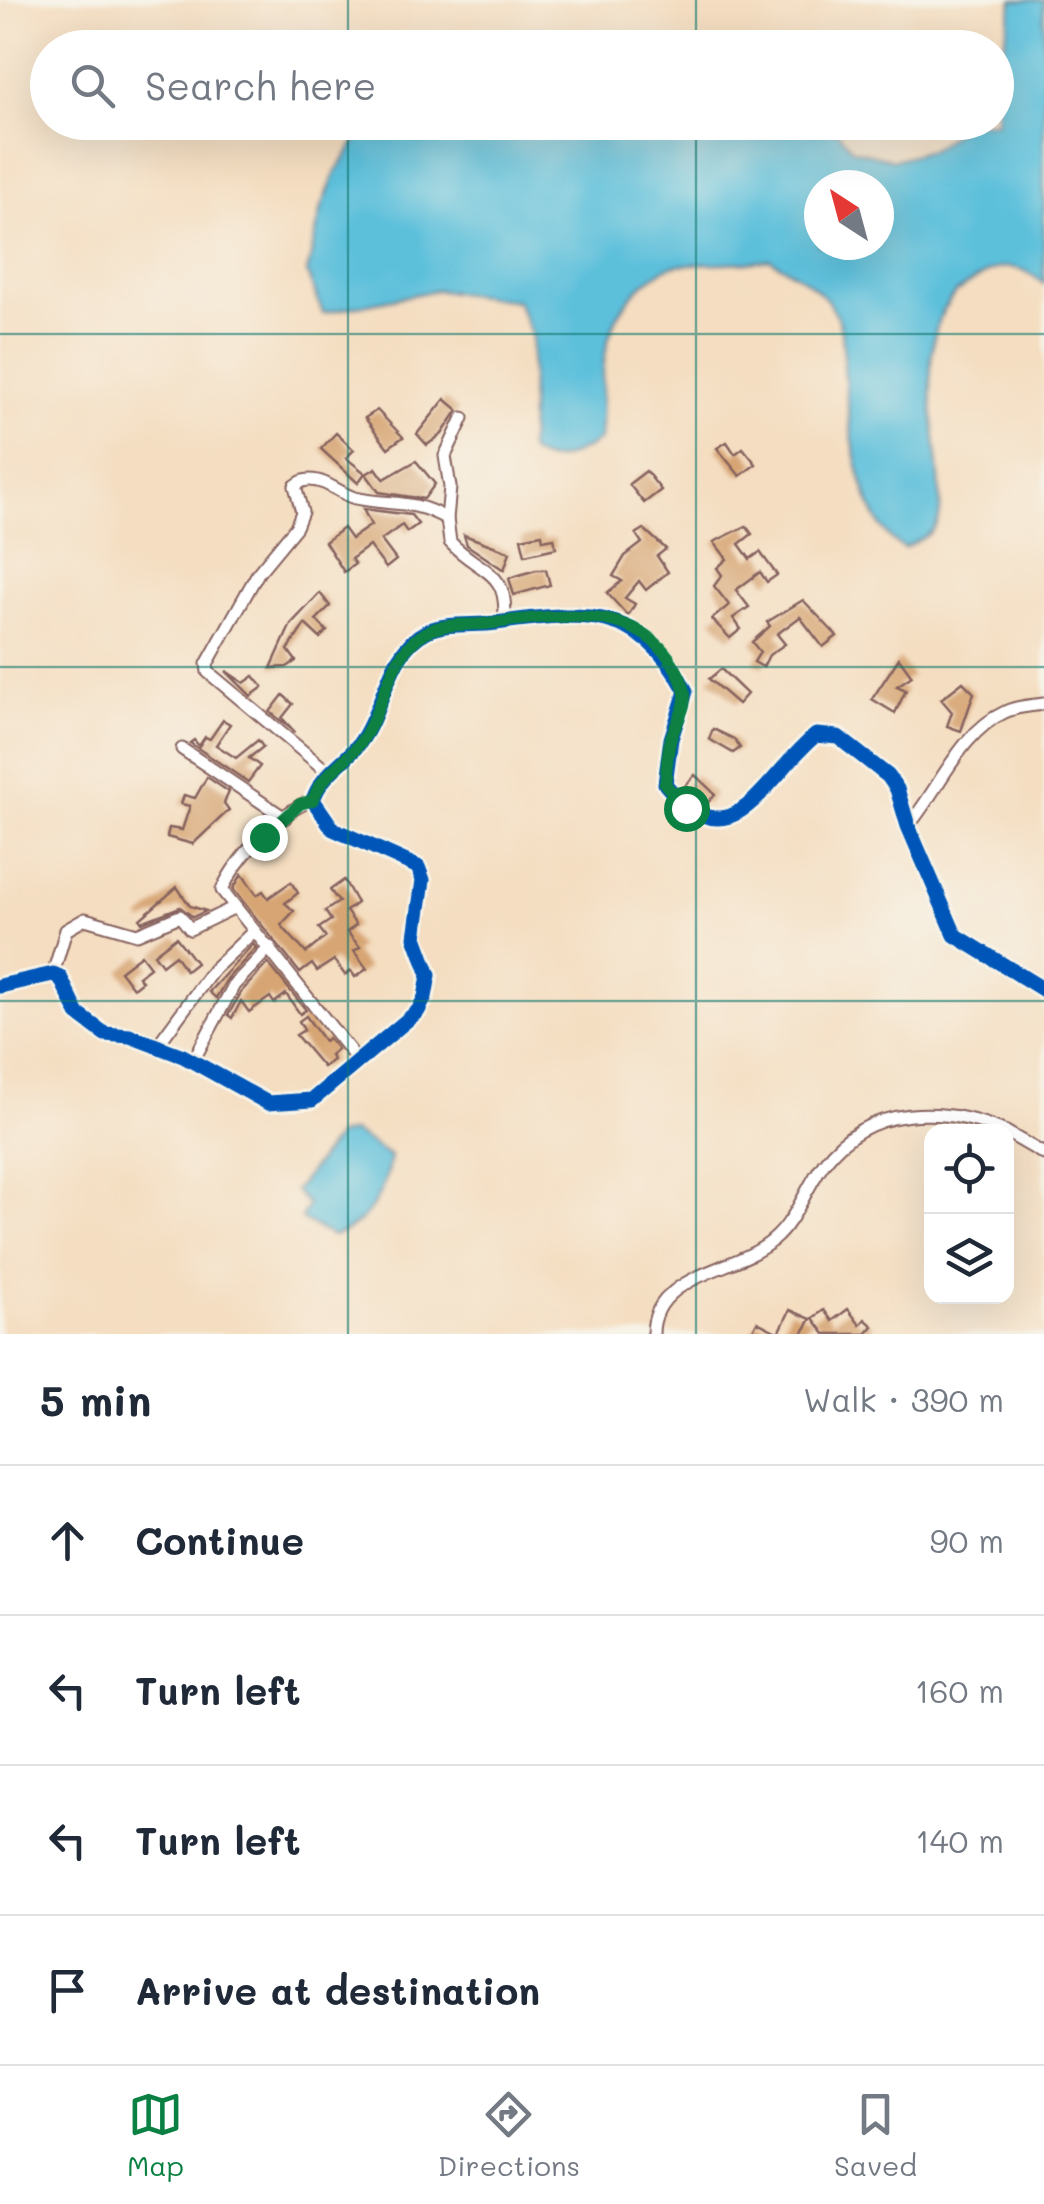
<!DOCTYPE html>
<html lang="en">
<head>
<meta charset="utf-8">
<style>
  body { margin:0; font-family:Mali,sans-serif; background:#f6f6f7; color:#1f2937 }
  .controls { position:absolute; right:30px; bottom:30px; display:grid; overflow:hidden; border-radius:20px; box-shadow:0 10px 40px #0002 }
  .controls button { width:90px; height:90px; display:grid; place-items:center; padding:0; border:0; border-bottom:2px solid #e0e1e3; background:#fff; color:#1f2937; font:50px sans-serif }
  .compass { position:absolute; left:804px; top:170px; width:90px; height:90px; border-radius:50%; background:#fff; box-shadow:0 10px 40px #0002; rotate:324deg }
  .stop { position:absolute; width:30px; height:30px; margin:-22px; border:8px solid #0b8043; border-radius:50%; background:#fff }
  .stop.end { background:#0b8043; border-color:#fff; box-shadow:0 2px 10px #0008 }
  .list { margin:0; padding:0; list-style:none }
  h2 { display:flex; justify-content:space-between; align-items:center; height:130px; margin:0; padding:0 40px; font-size:42px }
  h2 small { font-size:32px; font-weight:400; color:#747a83 }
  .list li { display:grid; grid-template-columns:65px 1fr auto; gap:30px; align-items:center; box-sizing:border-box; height:150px; padding:0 40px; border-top:2px solid #e0e1e3 }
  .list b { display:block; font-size:38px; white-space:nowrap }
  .list em { font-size:32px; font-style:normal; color:#747a83 }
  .icon { flex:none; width:55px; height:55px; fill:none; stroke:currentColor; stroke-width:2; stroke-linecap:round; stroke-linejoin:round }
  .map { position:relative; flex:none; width:1044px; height:1334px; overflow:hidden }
  .search { position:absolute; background:#fff; box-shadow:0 10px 40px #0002; left:30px; right:30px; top:30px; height:110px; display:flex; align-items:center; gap:25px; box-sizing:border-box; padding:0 35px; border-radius:55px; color:#747a83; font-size:38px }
  .sheet { height:730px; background:#fff }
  nav { display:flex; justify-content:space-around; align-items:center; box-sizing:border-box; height:140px; border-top:2px solid #e0e1e3; background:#fff; font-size:28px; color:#747a83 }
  nav a { display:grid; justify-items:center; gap:5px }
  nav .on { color:#0b8043 }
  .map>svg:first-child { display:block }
</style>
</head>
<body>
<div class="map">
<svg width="1044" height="1334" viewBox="0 0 1044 1334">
  <rect width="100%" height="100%" fill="#f7f3e8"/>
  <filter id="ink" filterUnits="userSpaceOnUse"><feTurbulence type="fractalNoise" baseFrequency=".01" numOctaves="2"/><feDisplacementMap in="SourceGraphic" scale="20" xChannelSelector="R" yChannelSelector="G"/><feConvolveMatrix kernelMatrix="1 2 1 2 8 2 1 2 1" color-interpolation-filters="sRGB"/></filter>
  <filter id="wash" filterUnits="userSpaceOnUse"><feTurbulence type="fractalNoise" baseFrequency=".0048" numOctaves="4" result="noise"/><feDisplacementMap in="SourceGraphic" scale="40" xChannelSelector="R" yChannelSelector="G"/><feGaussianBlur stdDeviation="2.25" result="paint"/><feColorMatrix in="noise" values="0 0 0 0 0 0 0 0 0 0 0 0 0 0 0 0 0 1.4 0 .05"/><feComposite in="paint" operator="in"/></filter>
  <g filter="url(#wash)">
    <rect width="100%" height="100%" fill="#f4ddc0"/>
    <g fill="#5dc0db" stroke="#547083" stroke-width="2.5" fill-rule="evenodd">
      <path d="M1013,0H1044V284C1024,267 1005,260 982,276C974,281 963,286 956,293C908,340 944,452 940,512C939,532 920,540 904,548C861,528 849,424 845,380C843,357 845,332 835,312C823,288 792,272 770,259C738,265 709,262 677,265C664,267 648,279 638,289C594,333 605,383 600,440C578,452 551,471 529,451L532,336L517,301L437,290L323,313L307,273L322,207L336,172L368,123H829L853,150L894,160L933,149L967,123L996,122L997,80ZM879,185V245H819V185Z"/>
      <path d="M353,1132L390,1156C386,1191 367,1227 332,1236L301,1219L308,1205L295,1191L338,1135Z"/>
    </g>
    <g id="blocks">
      <g fill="#d7a573">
        <polygon points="445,399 458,410 442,434 427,445 417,434"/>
        <polygon points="377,410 403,437 388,448 365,418"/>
        <polygon points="336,433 354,450 346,458 365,473 358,483 321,449"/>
        <polygon points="727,442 735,454 743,448 756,464 740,476 717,448"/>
        <polygon points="416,461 435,484 424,499 379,492 366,474 376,468 384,479"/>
        <polygon points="646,471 661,490 644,503 629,484"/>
        <polygon points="363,509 411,515 418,524 407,532 402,525 381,540 396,560 386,568 369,546 351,559 355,564 344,572 325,542 343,528 351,539 371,525"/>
        <polygon points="746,526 752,534 739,544 750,559 760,552 777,575 767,582 760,572 736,590 749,607 733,618 741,629 730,638 712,619 729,605 714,586 722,575 717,568 727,559 714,542"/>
        <polygon points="644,529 666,549 657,556 668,572 646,590 639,581 625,598 635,604 628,616 607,593 622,581 613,576 625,556 642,543 636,534"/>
        <polygon points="542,534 543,540 554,538 556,548 525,555 521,538"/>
        <polygon points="464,535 510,552 504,570 467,545"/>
        <polygon points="536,570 546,570 550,585 514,595 509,578"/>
        <polygon points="320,593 330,606 316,620 327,631 320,638 305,624 288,650 296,661 287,667 271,668 291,624"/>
        <polygon points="803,600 837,636 823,647 800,617 777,634 785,644 769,655 763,667 754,662 760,652 752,642 770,626 767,622"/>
        <polygon points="899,658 912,676 897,686 906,690 895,713 872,699"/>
        <polygon points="721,669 747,694 738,704 709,679"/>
        <polygon points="226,671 244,683 254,676 263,687 251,696"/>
        <polygon points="963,682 974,693 961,731 947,726 952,712 941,699"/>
        <polygon points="283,695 293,704 282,718 295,732 270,712"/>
        <polygon points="223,720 230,724 216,745 236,758 258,740 263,747 249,758 260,766 248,782 190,743 194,740 199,746 205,737 210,739"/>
        <polygon points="713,729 734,739 740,748 733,753 709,739"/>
        <polygon points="695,775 715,794 706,805 683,788"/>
        <polygon points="207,777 229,792 224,803 229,810 193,844 167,837 169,828 182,830 190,806 181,804 184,795 195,798"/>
        <polygon points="242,874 257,895 263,891 268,898 291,882 298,893 285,903 294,911 281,925 306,953 326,937 319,928 331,920 325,911 339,902 330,890 344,880 357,903 346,911 356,925 347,932 360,947 354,951 367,969 355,977 351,971 345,975 334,960 317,971 312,964 300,973 233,889"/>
        <polygon points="177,887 190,906 206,911 193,917 180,907 142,922 140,919"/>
        <polygon points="176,937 196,963 186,971 175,955 162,965 154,954"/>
        <polygon points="253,944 256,948 227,979 216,998 209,992"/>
        <polygon points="141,955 150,967 138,976 142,981 133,988 120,971"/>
        <polygon points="268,963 306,1010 300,1014 286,994 274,1003 270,997 249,1012 241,1001 232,1018 228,1015 242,991"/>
        <polygon points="306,1016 324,1041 328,1038 337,1049 330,1055 333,1060 323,1067 296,1035 304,1030 299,1021"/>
        <polygon points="848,1309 860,1325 865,1319 873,1326 866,1334 825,1334 813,1318 824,1310 832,1321"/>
        <polygon points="790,1310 811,1319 802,1334 751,1334 757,1322 779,1333"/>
      </g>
    </g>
  </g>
  <g filter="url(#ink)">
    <use href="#blocks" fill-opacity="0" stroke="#86625f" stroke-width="2.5"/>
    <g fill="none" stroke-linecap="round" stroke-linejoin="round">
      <defs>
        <g id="minor">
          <polyline points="447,519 450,487 445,456 463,418"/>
          <polyline points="182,749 285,818"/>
          <path d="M329,773L208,672L207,664L258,573L296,527L302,512L295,486C301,482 303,480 310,480C327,480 340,494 355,498C391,506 411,498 447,519L450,542C480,574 510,569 504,622"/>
          <path d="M313,800C280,811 236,858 222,890L359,1062"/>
          <path d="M908,826C939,790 960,732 1005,712C1016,706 1031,706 1044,704"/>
          <polyline points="53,974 66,930 85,919 137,934 180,916 190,929 235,907"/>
          <path d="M0,986L53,974L60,977L78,1014L105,1034L130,1036L183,1056L268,1103L312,1100L418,1011L425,997L429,975L415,937L423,880L418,867L333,829L313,800C322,772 346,763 361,741C385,707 387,651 427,631C447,622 475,626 496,623C582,611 640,604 686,691L671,739L665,784C733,867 763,778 816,735L838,737L888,776L897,789L908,826L955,935L1044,990"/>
          <polyline points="157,1046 213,970 254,931"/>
          <polyline points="193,1061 234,985 270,947"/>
          <polyline points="1006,1132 1044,1154"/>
          <path d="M653,1334C653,1273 737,1272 773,1240C796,1221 806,1187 824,1163C868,1104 945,1105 1006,1132"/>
        </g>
      </defs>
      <use href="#minor" stroke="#86625f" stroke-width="15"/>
      <use href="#minor" stroke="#fff" stroke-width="11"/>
      <defs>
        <path id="cycleway" d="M0,986L53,974L60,977L78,1014L105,1034L130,1036L183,1056L268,1103L312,1100L418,1011L425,997L429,975L415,937L423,880L418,867L333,829L313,800C322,772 346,763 361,741C385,707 387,651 427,631C447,622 475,626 496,623C582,611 640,604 686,691L671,739L665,784C733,867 763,778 816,735L838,737L888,776L897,789L908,826L955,935L1044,990"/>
      </defs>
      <use href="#cycleway" stroke="#f7f3e8" stroke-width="21"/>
      <use href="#cycleway" stroke="#0057b8" stroke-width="15"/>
    </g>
  </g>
  <g fill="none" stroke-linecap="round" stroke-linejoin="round" filter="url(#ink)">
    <path stroke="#0b8043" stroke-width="12" d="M264,837L300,804L313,800C322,773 346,763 361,742C386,707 387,654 426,632C445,622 473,626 494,623C563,614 656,601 684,688C689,705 676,722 671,738C667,752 667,769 665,784L686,808"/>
  </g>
  <path fill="none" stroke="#0f766e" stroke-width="2.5" stroke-opacity="0.55" d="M348,0V48M696,0V48M348,122V1334M696,122V1334M0,334H1044M0,667H1044M0,1001H1044"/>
</svg>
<div class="controls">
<button><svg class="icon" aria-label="locate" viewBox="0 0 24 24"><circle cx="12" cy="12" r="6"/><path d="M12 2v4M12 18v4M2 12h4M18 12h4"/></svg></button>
<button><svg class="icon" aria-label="layers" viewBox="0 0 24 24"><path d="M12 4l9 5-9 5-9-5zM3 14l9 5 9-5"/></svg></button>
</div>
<svg class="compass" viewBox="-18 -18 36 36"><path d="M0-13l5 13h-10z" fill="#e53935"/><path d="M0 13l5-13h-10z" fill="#747a83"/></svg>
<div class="stop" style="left:686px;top:808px"></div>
<div class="stop end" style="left:264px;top:837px"></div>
<div class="search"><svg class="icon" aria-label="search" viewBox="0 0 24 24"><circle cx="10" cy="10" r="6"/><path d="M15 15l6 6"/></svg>Search here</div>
</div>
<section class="sheet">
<h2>5 min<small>Walk · 390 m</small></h2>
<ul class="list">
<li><svg class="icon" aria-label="ahead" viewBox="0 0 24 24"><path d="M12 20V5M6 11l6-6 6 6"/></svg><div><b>Continue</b></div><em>90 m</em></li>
<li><svg class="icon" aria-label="left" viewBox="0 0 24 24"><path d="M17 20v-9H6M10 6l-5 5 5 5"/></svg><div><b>Turn left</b></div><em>160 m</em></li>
<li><svg class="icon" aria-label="left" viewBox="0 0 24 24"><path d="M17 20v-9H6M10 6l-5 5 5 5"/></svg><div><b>Turn left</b></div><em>140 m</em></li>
<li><svg class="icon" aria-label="arrive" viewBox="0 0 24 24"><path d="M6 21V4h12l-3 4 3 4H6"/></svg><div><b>Arrive at destination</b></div></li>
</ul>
</section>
<nav>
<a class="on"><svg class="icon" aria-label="map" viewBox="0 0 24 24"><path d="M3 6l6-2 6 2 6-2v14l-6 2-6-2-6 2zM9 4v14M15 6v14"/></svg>Map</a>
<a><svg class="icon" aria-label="directions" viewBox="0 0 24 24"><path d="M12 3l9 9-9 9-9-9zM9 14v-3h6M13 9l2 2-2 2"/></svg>Directions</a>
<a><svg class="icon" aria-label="saved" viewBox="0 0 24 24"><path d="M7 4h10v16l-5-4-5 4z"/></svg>Saved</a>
</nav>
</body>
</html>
